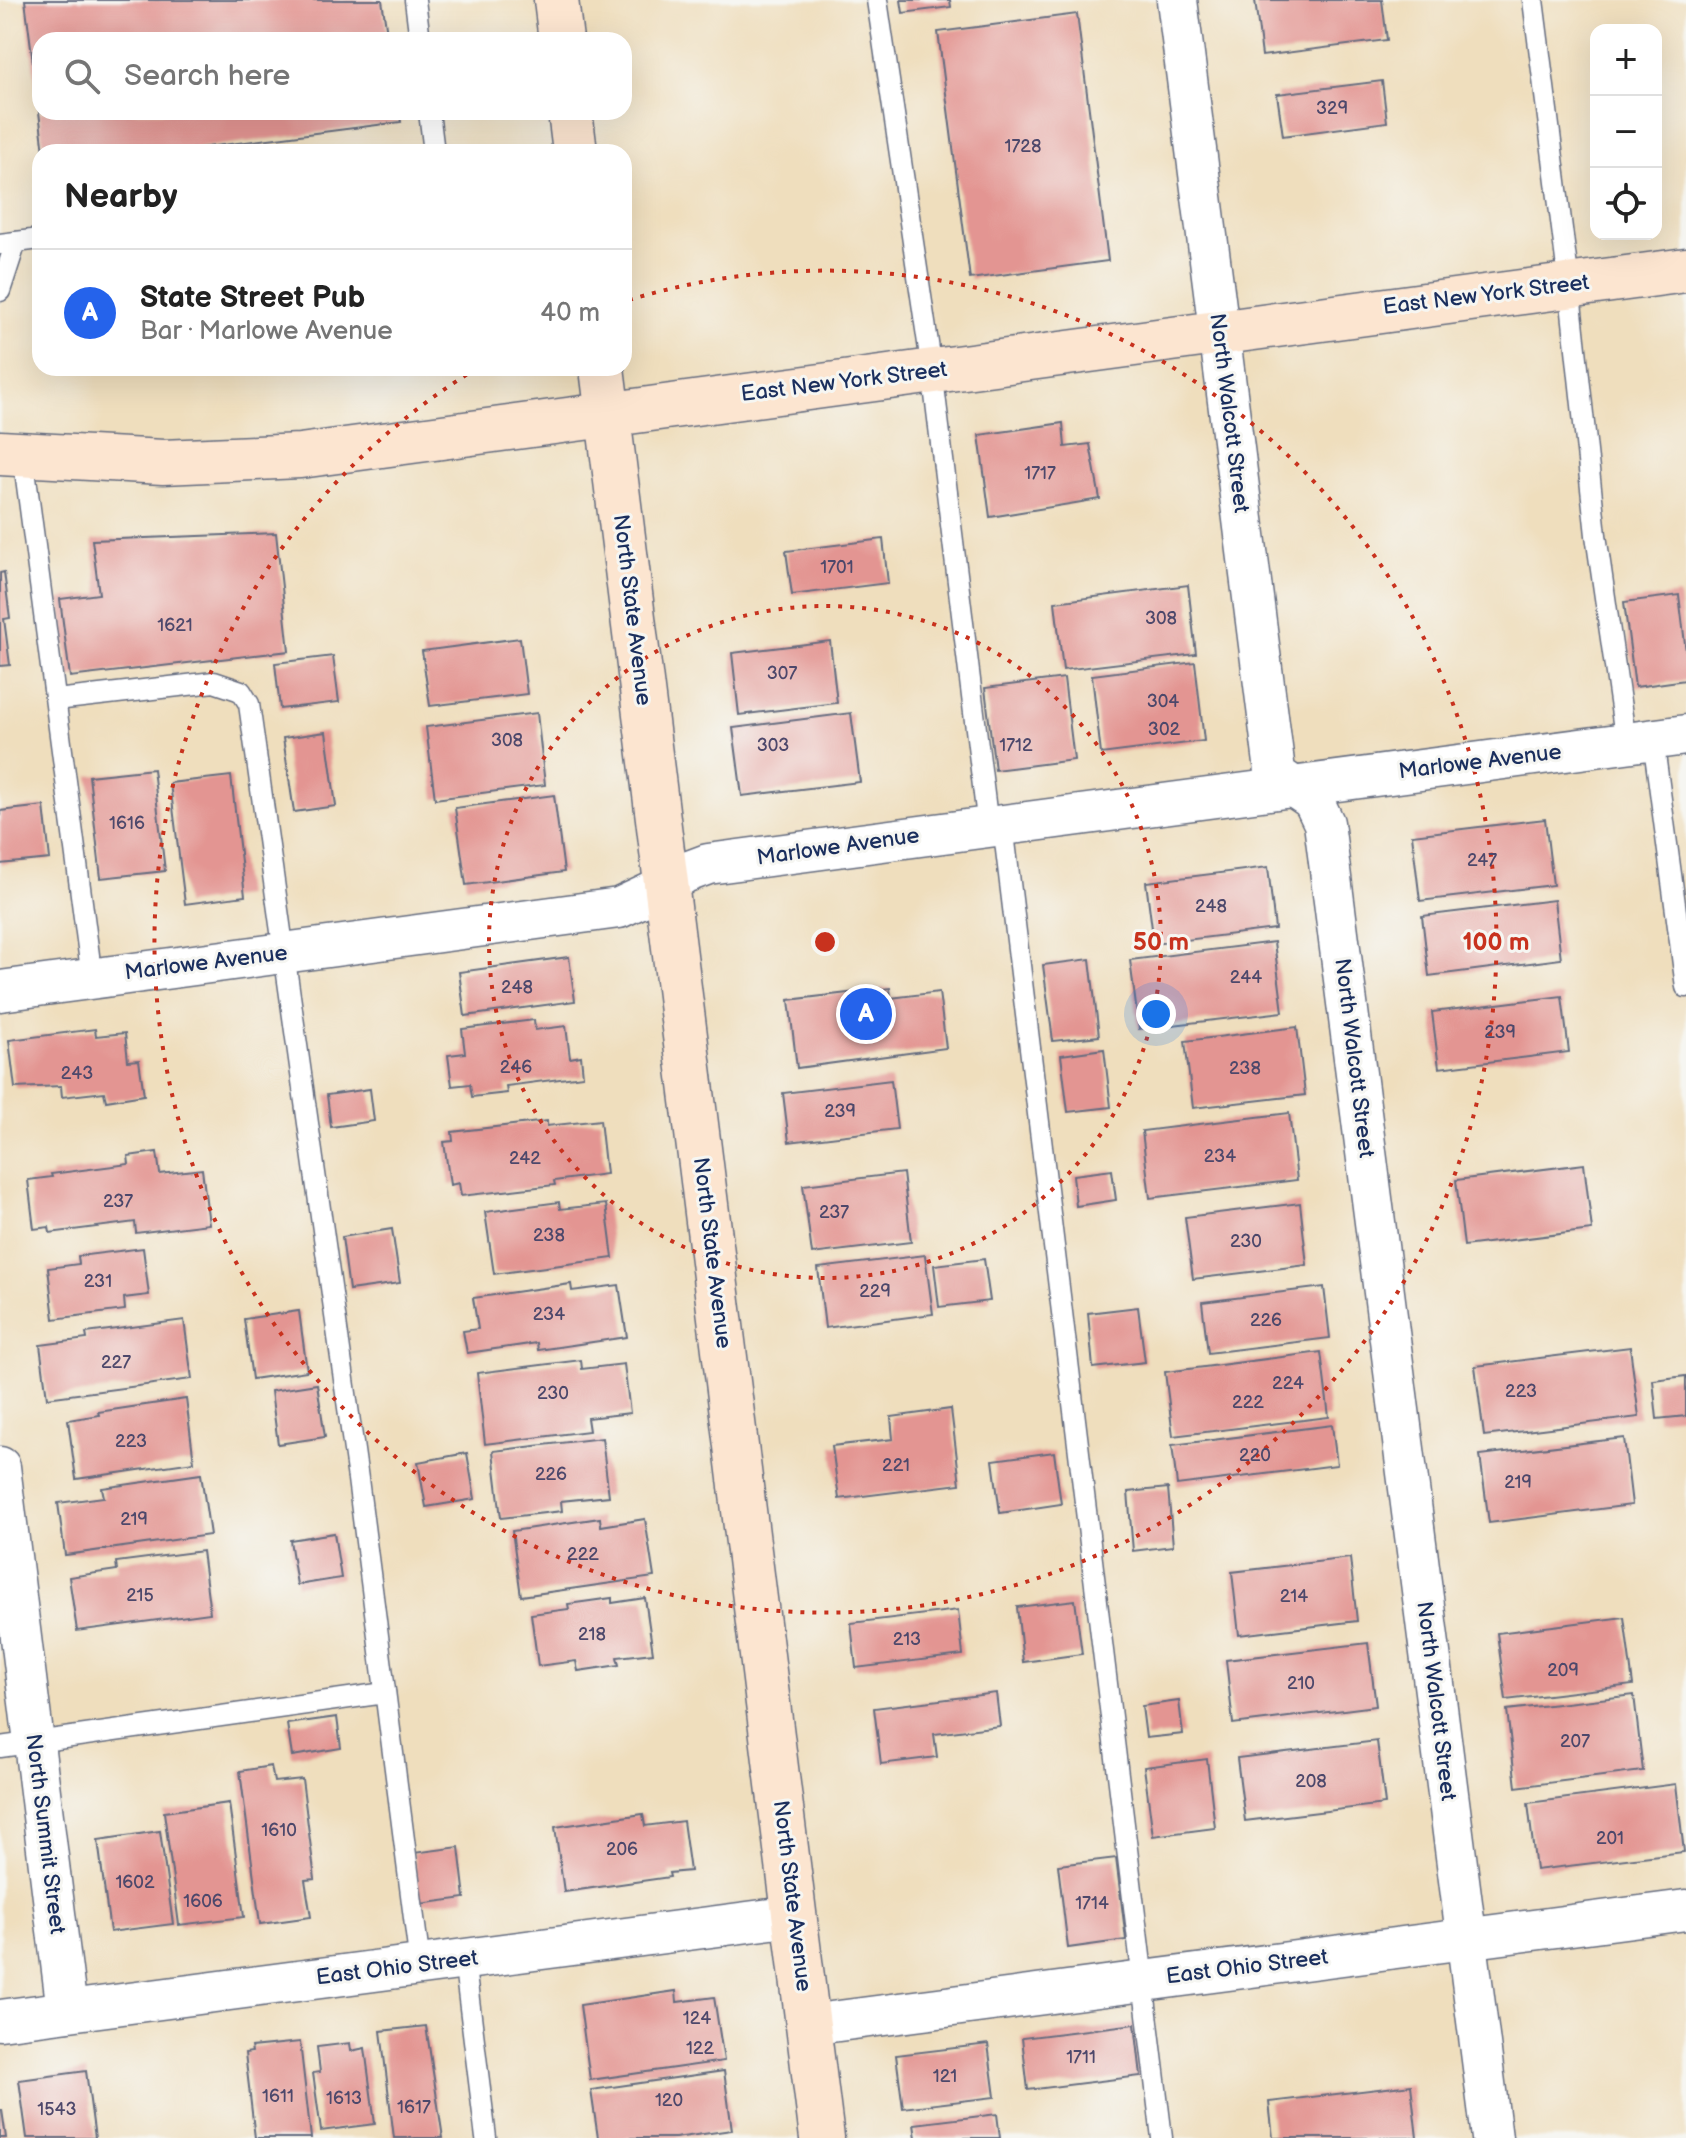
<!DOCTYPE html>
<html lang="en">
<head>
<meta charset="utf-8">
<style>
  body { margin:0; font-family:"Balsamiq Sans",sans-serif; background:#f2f2f2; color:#222 }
  .controls { position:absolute; right:24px; top:24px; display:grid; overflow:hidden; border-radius:16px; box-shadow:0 8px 32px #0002 }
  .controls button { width:72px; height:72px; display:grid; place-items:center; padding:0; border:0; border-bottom:2px solid #e0e0e0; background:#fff; color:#222; font:40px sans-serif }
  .you { position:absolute; left:1156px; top:1014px; width:28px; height:28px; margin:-20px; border:6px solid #fff; border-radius:50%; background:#1a73e8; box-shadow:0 0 0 12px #1a73e833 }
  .badge { display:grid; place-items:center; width:52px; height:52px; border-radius:50%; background:#2563eb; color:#fff; font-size:26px; font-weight:700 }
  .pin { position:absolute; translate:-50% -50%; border:4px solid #fff; box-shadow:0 2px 8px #0006 }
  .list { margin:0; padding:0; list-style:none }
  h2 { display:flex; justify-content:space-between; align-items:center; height:104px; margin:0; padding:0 32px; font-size:34px }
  h2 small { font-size:26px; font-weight:400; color:#767676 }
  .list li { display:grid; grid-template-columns:52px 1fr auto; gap:24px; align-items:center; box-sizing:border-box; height:128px; padding:0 32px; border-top:2px solid #e0e0e0 }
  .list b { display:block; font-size:30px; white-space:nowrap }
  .list p { margin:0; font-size:26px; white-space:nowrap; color:#767676 }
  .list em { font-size:26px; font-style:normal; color:#767676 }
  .icon { flex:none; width:44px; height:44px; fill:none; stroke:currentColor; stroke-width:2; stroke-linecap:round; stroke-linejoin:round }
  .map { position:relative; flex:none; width:1686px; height:2138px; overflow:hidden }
  .search { position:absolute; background:#fff; box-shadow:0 8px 32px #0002; left:32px; top:32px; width:600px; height:88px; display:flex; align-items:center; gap:20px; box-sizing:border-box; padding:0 28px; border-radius:24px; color:#767676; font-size:30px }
  .panel { position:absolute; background:#fff; box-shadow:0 8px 32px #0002; left:32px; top:144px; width:600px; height:232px; border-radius:24px }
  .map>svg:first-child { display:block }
</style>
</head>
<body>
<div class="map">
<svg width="1686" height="2138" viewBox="0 0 1686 2138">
  <rect width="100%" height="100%" fill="#f6f6f2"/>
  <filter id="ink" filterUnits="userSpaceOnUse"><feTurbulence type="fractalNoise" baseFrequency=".0125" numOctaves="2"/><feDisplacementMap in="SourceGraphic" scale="16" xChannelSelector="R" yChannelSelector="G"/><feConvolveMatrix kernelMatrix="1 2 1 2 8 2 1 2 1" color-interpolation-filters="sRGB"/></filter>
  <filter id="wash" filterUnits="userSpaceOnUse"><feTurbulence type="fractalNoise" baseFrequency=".006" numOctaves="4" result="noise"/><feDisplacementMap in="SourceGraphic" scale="32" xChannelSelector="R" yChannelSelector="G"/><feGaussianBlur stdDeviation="1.8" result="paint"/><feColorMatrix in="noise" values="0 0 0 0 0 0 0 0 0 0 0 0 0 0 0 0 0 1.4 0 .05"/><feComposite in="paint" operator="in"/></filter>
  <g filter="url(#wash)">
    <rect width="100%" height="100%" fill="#efdebd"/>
    <g id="blocks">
      <g fill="#e39592">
        <polygon points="25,0 382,0 388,40 40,40 38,102"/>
        <polygon points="901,0 950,0 951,7 903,13"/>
        <polygon points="1255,0 1382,0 1387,40 1262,56"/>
        <polygon points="1077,14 1108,261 970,279 938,32"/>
        <polygon points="1382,81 1387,122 1283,136 1277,94"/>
        <polygon points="39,112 399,112 401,122 168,152 44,152"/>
        <polygon points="1063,423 1065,447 1090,444 1100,499 990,517 979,435"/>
        <polygon points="276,533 289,651 70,677 60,599 99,594 92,540"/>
        <polygon points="883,539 888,583 792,595 786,551"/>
        <polygon points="4,572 10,618 4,619 10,665 0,666 0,573"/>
        <polygon points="1188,585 1196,654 1063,670 1055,602"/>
        <polygon points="1679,595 1686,652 1686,680 1635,687 1624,602"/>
        <polygon points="520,638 527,694 430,706 422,651"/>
        <polygon points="830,641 837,703 739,715 732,653"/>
        <polygon points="333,656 339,702 280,709 275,663"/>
        <polygon points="1195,662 1204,741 1101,754 1092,675"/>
        <polygon points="1064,678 1074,760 995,770 985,688"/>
        <polygon points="537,713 545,785 435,799 426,727"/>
        <polygon points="851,713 860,782 742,796 733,728"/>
        <polygon points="326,732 336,806 294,812 283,738"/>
        <polygon points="153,769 165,871 101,878 89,776"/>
        <polygon points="231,776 245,896 185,904 170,783"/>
        <polygon points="554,795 564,872 466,885 455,808"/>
        <polygon points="44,806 50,859 0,864 0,811"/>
        <polygon points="1545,819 1553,885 1420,901 1412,835"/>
        <polygon points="1268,867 1275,929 1154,944 1146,882"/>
        <polygon points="1554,900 1561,959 1429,976 1422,916"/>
        <polygon points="1274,942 1283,1012 1139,1029 1130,960"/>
        <polygon points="569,957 575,1001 465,1016 459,972"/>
        <polygon points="1090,959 1099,1036 1053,1041 1043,965"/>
        <polygon points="890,988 891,998 939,992 946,1048 797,1068 789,1000"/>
        <polygon points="1562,996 1569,1052 1439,1068 1432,1012"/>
        <polygon points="534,1020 535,1030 566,1026 570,1058 581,1056 583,1076 506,1086 507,1093 472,1097 470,1084 452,1086 448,1055 465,1053 462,1029"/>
        <polygon points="1297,1027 1305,1095 1193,1108 1185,1041"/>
        <polygon points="95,1029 96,1036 125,1033 128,1061 139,1060 144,1095 106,1101 104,1092 62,1097 61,1086 15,1088 9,1040"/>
        <polygon points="1104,1049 1111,1107 1068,1112 1061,1055"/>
        <polygon points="891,1080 897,1129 789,1142 783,1093"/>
        <polygon points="370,1089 374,1121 331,1127 327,1095"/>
        <polygon points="1289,1113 1297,1180 1150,1198 1142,1131"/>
        <polygon points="600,1120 606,1174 554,1181 555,1185 461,1196 459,1183 450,1185 444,1142 453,1141 452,1132 547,1121 547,1126"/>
        <polygon points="157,1152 160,1174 202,1169 209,1224 136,1233 135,1222 50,1233 49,1227 34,1229 28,1180 52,1177 51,1174 129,1164 128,1156"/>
        <polygon points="1584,1164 1592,1230 1464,1246 1456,1180"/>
        <polygon points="1112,1170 1116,1200 1076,1206 1073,1175"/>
        <polygon points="903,1173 911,1242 812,1254 803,1185"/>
        <polygon points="559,1202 560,1209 606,1204 613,1258 494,1274 485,1212"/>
        <polygon points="1300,1203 1307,1265 1193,1279 1185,1217"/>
        <polygon points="392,1229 400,1283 349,1290 342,1237"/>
        <polygon points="143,1248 149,1295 124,1298 125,1310 54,1319 48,1268 79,1264 78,1256"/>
        <polygon points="925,1255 933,1314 825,1328 818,1268"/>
        <polygon points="984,1259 990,1301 939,1307 934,1265"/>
        <polygon points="571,1284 572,1291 619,1285 627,1337 538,1350 537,1343 467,1353 463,1331 478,1329 473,1298"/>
        <polygon points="1324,1287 1330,1338 1208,1353 1202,1302"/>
        <polygon points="1138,1307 1145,1362 1093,1368 1088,1313"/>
        <polygon points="299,1311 307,1371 252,1379 244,1319"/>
        <polygon points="184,1320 192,1379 47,1398 40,1345 87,1339 86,1333"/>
        <polygon points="1630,1347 1639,1417 1484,1436 1475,1366"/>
        <polygon points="1321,1352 1329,1417 1173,1436 1165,1372"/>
        <polygon points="581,1360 582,1369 624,1364 630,1413 587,1418 589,1431 485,1444 477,1373"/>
        <polygon points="1686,1376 1686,1416 1657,1419 1653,1380"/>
        <polygon points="317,1384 325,1437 278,1444 271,1391"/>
        <polygon points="186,1399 194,1462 76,1479 68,1420 99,1415 98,1412"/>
        <polygon points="951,1409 960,1484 839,1499 832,1446 893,1439 891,1417"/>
        <polygon points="1332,1425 1337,1465 1177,1485 1172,1445"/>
        <polygon points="602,1438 609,1496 561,1501 562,1511 501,1518 493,1451"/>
        <polygon points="1624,1438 1632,1505 1489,1523 1480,1455"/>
        <polygon points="1054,1452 1061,1504 1000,1513 993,1460"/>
        <polygon points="467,1453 475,1499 426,1507 418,1462"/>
        <polygon points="201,1474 210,1535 65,1555 58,1503 104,1497 102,1488"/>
        <polygon points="1168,1488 1173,1546 1133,1551 1128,1492"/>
        <polygon points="600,1518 601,1526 645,1519 654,1577 521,1596 512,1531"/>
        <polygon points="334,1533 341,1578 297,1585 290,1540"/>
        <polygon points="202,1551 210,1613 77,1631 69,1577 117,1570 116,1562"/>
        <polygon points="1350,1558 1357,1621 1239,1635 1232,1572"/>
        <polygon points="612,1598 612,1603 645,1598 653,1653 617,1657 619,1665 578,1671 576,1661 538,1666 531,1614 569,1609 568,1604"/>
        <polygon points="1075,1600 1082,1654 1023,1662 1017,1607"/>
        <polygon points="958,1610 963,1655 856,1668 851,1623"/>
        <polygon points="1624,1617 1633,1685 1506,1700 1497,1633"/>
        <polygon points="1368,1643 1376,1706 1233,1724 1226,1660"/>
        <polygon points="996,1693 1000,1726 934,1734 937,1757 881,1764 874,1708"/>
        <polygon points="1634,1695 1643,1771 1516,1787 1507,1710"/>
        <polygon points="1179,1701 1183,1734 1146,1738 1142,1706"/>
        <polygon points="337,1717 341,1748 292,1756 287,1724"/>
        <polygon points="1377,1741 1385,1804 1245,1821 1237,1758"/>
        <polygon points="1207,1759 1215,1828 1153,1836 1144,1767"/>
        <polygon points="271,1766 274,1782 302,1779 315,1879 305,1880 311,1917 260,1924 240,1771"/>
        <polygon points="1676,1784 1684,1852 1536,1870 1528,1803"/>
        <polygon points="229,1803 244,1917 179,1925 164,1812"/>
        <polygon points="643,1814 645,1826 683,1821 690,1871 669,1873 670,1877 564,1892 555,1827"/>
        <polygon points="160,1831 173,1924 110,1932 98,1840"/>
        <polygon points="459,1847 465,1898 420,1904 413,1853"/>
        <polygon points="1116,1858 1126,1940 1068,1948 1058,1865"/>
        <polygon points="676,1991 677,2002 714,1997 724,2061 590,2080 580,2005"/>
        <polygon points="1135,2024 1141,2076 1028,2090 1022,2038"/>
        <polygon points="426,2026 443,2138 394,2138 381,2031"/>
        <polygon points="300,2042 311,2138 255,2138 245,2053 252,2052 251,2047"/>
        <polygon points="350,2043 351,2051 365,2048 375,2124 321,2131 313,2073 320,2072 317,2047"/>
        <polygon points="988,2044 995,2097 903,2108 896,2055"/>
        <polygon points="86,2071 95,2138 27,2138 19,2080"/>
        <polygon points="724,2071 732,2130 675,2138 598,2138 591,2090"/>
        <polygon points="1411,2085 1417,2138 1273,2138 1269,2102"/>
        <polygon points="0,2110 2,2110 6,2138 0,2138"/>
        <polygon points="997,2114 1000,2138 916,2138 914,2124"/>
      </g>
    </g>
  </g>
  <g filter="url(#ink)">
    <use href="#blocks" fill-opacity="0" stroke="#656c7f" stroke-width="2"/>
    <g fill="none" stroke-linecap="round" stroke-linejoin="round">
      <defs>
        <g id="lane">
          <polyline points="415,0 420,40"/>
          <polyline points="877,0 932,370 988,827"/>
          <polyline points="1533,0 1569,284 1596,535 1626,743"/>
          <polyline points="429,112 434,152"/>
          <polyline points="0,244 40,239"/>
          <polyline points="0,291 16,242"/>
          <polyline points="23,455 92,978"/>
          <polyline points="56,700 214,682 241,691 249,704 358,1479 420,1965"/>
          <polyline points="1653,739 1686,987"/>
          <polyline points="1003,825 1162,2138"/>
          <polyline points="0,1747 385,1693"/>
          <polyline points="464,1959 486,2138"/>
        </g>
        <g id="street">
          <polyline points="1177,0 1275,771 1279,777 1313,800 1324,823 1492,2138"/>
          <polyline points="0,991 619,908 666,886 684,873 708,864 1686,735"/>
          <polyline points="0,1467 67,2011"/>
          <polyline points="0,2020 794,1916"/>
          <polyline points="808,2025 1686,1910"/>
        </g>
        <g id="secondary">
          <polyline points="556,0 561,40"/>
          <polyline points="570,112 575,152"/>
          <polyline points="602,368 822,2138"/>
          <polyline points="0,453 163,462 300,456 1686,270"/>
        </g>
      </defs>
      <use href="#lane" stroke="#656c7f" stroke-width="23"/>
      <use href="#street" stroke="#656c7f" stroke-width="43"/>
      <use href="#secondary" stroke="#656c7f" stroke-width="47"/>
      <use href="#lane" stroke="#fff" stroke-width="20"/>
      <use href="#street" stroke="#fff" stroke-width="40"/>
      <use href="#secondary" stroke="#fce5d0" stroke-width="44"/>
    </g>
  </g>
  <g fill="none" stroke="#c8321e" stroke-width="4" stroke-dasharray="4 8">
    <circle cx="825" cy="942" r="336"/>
    <path d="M629 300A671 671 0 1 1 474 370"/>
  </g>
  <g text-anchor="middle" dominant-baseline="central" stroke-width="6" stroke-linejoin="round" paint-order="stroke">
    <g font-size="18" fill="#4d486b">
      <text x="1332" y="108">329</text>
      <text x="1023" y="146">1728</text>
      <text x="1040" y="473">1717</text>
      <text x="837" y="567">1701</text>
      <text x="1161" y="618">308</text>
      <text x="175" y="625">1621</text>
      <text x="782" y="673">307</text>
      <text x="1163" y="701">304</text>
      <text x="1164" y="729">302</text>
      <text x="507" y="740">308</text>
      <text x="773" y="745">303</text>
      <text x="1016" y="745">1712</text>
      <text x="127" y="823">1616</text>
      <text x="1482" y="860">247</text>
      <text x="1211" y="906">248</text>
      <text x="1246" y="977">244</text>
      <text x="517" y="987">248</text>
      <text x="1500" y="1032">239</text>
      <text x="516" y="1067">246</text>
      <text x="1245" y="1068">238</text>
      <text x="77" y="1073">243</text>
      <text x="840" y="1111">239</text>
      <text x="1220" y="1156">234</text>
      <text x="525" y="1158">242</text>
      <text x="118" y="1201">237</text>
      <text x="834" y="1212">237</text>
      <text x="549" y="1235">238</text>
      <text x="1246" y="1241">230</text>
      <text x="98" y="1281">231</text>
      <text x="875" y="1291">229</text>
      <text x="549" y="1314">234</text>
      <text x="1266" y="1320">226</text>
      <text x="116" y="1362">227</text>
      <text x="1288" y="1383">224</text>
      <text x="1521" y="1391">223</text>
      <text x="553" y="1393">230</text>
      <text x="1248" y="1402">222</text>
      <text x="131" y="1441">223</text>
      <text x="1255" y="1455">220</text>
      <text x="896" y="1465">221</text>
      <text x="551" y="1474">226</text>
      <text x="1518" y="1482">219</text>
      <text x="134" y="1519">219</text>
      <text x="583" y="1554">222</text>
      <text x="140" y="1595">215</text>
      <text x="1294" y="1596">214</text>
      <text x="592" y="1634">218</text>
      <text x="907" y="1639">213</text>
      <text x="1563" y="1670">209</text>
      <text x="1301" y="1683">210</text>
      <text x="1575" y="1741">207</text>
      <text x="1311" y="1781">208</text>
      <text x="279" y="1830">1610</text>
      <text x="1610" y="1838">201</text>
      <text x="622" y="1849">206</text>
      <text x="135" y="1882">1602</text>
      <text x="203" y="1901">1606</text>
      <text x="1092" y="1903">1714</text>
      <text x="697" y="2018">124</text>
      <text x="700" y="2048">122</text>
      <text x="1081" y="2057">1711</text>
      <text x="945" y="2076">121</text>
      <text x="278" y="2096">1611</text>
      <text x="344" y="2098">1613</text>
      <text x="669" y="2100">120</text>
      <text x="414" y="2107">1617</text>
      <text x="57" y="2109">1543</text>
    </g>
    <g font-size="22" fill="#1b2f5e" stroke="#f6f6f2">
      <text transform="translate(1486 295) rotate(-7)">East New York Street</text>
      <text transform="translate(844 382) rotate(-7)">East New York Street</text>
      <text transform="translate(1229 413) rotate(83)">North Walcott Street</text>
      <text transform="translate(632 610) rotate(83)">North State Avenue</text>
      <text transform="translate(1480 762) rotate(-7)">Marlowe Avenue</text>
      <text transform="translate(838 847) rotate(-8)">Marlowe Avenue</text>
      <text transform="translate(206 963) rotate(-7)">Marlowe Avenue</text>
      <text transform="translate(1354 1058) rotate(83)">North Walcott Street</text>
      <text transform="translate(712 1253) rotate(83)">North State Avenue</text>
      <text transform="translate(1436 1701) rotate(83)">North Walcott Street</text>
      <text transform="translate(45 1834) rotate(83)">North Summit Street</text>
      <text transform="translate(792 1896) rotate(83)">North State Avenue</text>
      <text transform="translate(1247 1967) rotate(-7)">East Ohio Street</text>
      <text transform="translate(397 1968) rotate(-7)">East Ohio Street</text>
    </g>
  </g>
  <circle cx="825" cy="942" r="12" fill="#c8321e" stroke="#f6f6f2" stroke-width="4"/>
  <g font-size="24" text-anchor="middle" font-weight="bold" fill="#c8321e" stroke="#f6f6f2" stroke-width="6" stroke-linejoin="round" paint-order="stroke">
    <text x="1161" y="950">50 m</text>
    <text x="1496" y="950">100 m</text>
  </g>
</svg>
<div class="controls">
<button>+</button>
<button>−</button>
<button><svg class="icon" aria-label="locate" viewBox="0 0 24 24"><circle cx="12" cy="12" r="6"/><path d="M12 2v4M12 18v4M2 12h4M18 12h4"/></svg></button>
</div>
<div class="you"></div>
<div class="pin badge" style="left:866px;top:1014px">A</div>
<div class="search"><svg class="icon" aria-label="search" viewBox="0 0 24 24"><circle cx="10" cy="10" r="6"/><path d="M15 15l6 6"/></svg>Search here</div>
<section class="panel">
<h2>Nearby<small></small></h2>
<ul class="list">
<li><span class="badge">A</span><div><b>State Street Pub</b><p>Bar · Marlowe Avenue</p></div><em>40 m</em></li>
</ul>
</section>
</div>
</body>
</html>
